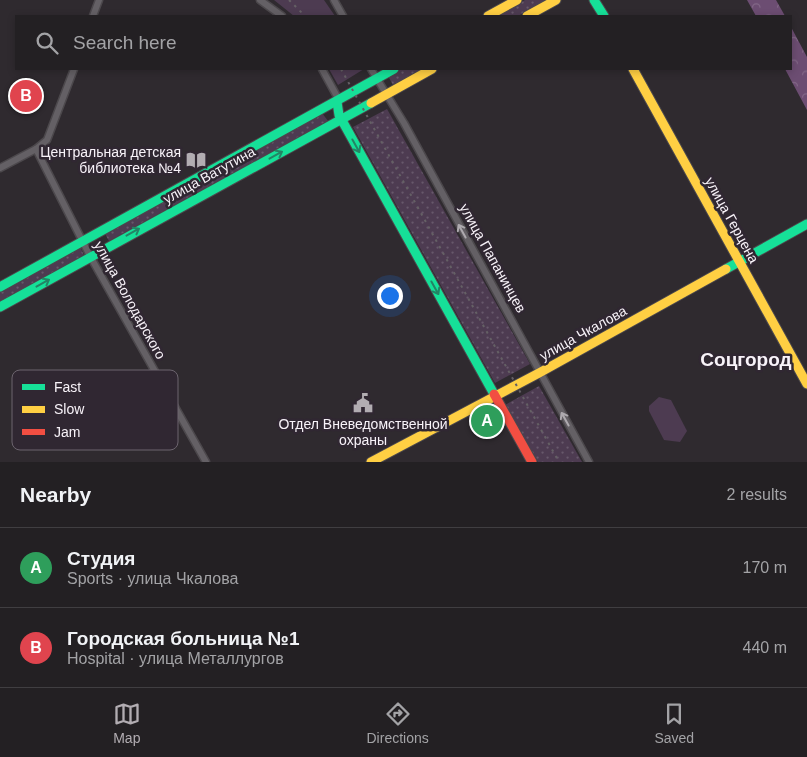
<!DOCTYPE html>
<html lang="en">
<head>
<meta charset="utf-8">
<style>
  body { margin:0; font-family:Arial,sans-serif; background:#2f2d30; color:#f1f3f6 }
  .you { position:absolute; left:389px; top:295px; width:18px; height:18px; margin:-12px; border:4px solid #fff; border-radius:50%; background:#1a73e8; box-shadow:0 0 0 8px #1a73e833 }
  .badge { display:grid; place-items:center; width:32px; height:32px; border-radius:50%; background:#b2adb2; color:#fff; font-size:16px; font-weight:700 }
  .pin { position:absolute; translate:-50% -50%; border:2px solid #fff; box-shadow:0 1px 5px #0006 }
  .list { margin:0; padding:0; list-style:none }
  h2 { display:flex; justify-content:space-between; align-items:center; height:65px; margin:0; padding:0 20px; font-size:21px }
  h2 small { font-size:16px; font-weight:400; color:#a3a3a6 }
  .list li { display:grid; grid-template-columns:32px 1fr auto; gap:15px; align-items:center; box-sizing:border-box; height:80px; padding:0 20px; border-top:1px solid #403e41 }
  .list b { display:block; font-size:19px; white-space:nowrap }
  .list p { margin:0; font-size:16px; white-space:nowrap; color:#a3a3a6 }
  .list em { font-size:16px; font-style:normal; color:#a3a3a6 }
  .icon { flex:none; width:28px; height:28px; fill:none; stroke:currentColor; stroke-width:2; stroke-linecap:round; stroke-linejoin:round }
  .map { position:relative; flex:none; width:807px; height:462px; overflow:hidden }
  .search { position:absolute; background:#232023; box-shadow:0 2px 8px #0003; left:15px; right:15px; top:15px; height:55px; display:flex; align-items:center; gap:12px; box-sizing:border-box; padding:0 18px; border-radius:0px; color:#a3a3a6; font-size:19px }
  .sheet { height:225px; background:#232023 }
  nav { display:flex; justify-content:space-around; align-items:center; box-sizing:border-box; height:70px; border-top:1px solid #403e41; background:#232023; font-size:14px; color:#a3a3a6 }
  nav a { display:grid; justify-items:center; gap:2px }
  nav .on { color:#b2adb2 }
  .map>svg:first-child { display:block }
</style>
</head>
<body>
<div class="map">
<svg width="807" height="462" viewBox="0 0 807 462">
  <defs>
    <pattern id="forest-crowns" width="20" height="18" patternUnits="userSpaceOnUse" patternTransform="scale(1.25)"><rect width="20" height="18" fill="#6c4d72"/><path d="M2 6a3 3 0 1 1 6 0M12 15a3 3 0 1 1 6 0" fill="none" stroke="#826787"/></pattern>
    <pattern id="park-dots" width="8" height="8" patternUnits="userSpaceOnUse" patternTransform="scale(1.25)"><rect width="8" height="8" fill="#4d3b51"/><path d="M2 2h.1M6 6h.1" fill="none" stroke="#67586b" stroke-width="1.8" stroke-linecap="round"/></pattern>
  </defs>
  <rect width="100%" height="100%" fill="#2f2a2f"/>
  <g fill="#4d3b51">
    <polygon points="274,0 324,0 335,16 294,16"/>
    <polygon points="329,69 364,69 338,85"/>
    <polygon points="659,397 671,400 687,431 680,442 664,440 649,411 649,406"/>
  </g>
  <g fill="url(#forest-crowns)">
    <polygon points="747,0 776,0 785,16 756,16"/>
    <polygon points="791,27 807,57 807,110 785,69 791,69"/>
  </g>
  <g fill="url(#park-dots)">
    <polygon points="525,0 547,0 518,16 495,16"/>
    <polygon points="401,69 423,69 393,85 388,76"/>
    <polygon points="387,109 530,364 495,383 353,127"/>
    <polygon points="322,113 328,121 109,241 104,232"/>
    <polygon points="80,247 84,255 0,302 0,291"/>
    <polygon points="539,386 582,462 538,462 505,405"/>
  </g>
  <g fill="none" stroke-linecap="round" stroke-linejoin="round">
    <defs>
      <g id="street">
        <polyline points="260,0 282,16"/>
        <polyline points="334,0 343,16"/>
        <polyline points="93,16 99,0"/>
        <polyline points="322,69 339,100"/>
        <polyline points="371,69 404,123 589,462"/>
        <polyline points="36,149 90,256 206,462"/>
        <polyline points="0,168 36,149 47,140 74,69"/>
      </g>
      <g id="fast">
        <polyline points="594,0 604,16"/>
        <polyline points="337,102 339,115 494,394"/>
        <polyline points="726,269 807,224"/>
        <polyline points="0,287 394,69"/>
        <polyline points="0,307 371,103"/>
      </g>
      <g id="slow">
        <polyline points="488,16 517,0"/>
        <polyline points="527,16 556,0"/>
        <polyline points="633,69 807,384"/>
        <polyline points="371,103 432,69"/>
        <polyline points="371,462 539,373 726,269"/>
      </g>
      <polyline id="jam" points="494,394 532,462"/>
    </defs>
    <use href="#street" stroke="#4c484c" stroke-width="9"/>
    <use href="#fast" stroke="#4c484c" stroke-width="11"/>
    <use href="#slow" stroke="#4c484c" stroke-width="11"/>
    <use href="#jam" stroke="#4c484c" stroke-width="11"/>
    <use href="#street" stroke="#646065" stroke-width="6"/>
    <use href="#fast" stroke="#16e098" stroke-width="9"/>
    <use href="#slow" stroke="#ffcf43" stroke-width="9"/>
    <use href="#jam" stroke="#f24e42" stroke-width="9"/>
    <g stroke="#656065" stroke-width="2" stroke-dasharray="2.5 5" stroke-linecap="butt">
      <polyline points="289,0 305,16"/>
      <polyline points="341,69 559,462"/>
    </g>
  </g>
  <defs><path id="oneway-shaft" d="M-6 0H5M1.5-3L5.5 0L1.5 3" fill="none" stroke-width="1.6" stroke-linecap="round" stroke-linejoin="round" transform="scale(1.25)"/></defs>
  <g stroke="#238465">
    <use href="#oneway-shaft" transform="translate(356 146) rotate(61)"/>
    <use href="#oneway-shaft" transform="translate(276 155) rotate(-29)"/>
    <use href="#oneway-shaft" transform="translate(133 232) rotate(-29)"/>
    <use href="#oneway-shaft" transform="translate(43 283) rotate(-29)"/>
    <use href="#oneway-shaft" transform="translate(435 288) rotate(61)"/>
  </g>
  <g stroke="#aeaaaf">
    <use href="#oneway-shaft" transform="translate(462 231) rotate(-119)"/>
    <use href="#oneway-shaft" transform="translate(565 419) rotate(-119)"/>
  </g>
  <defs>
    <symbol id="library-bare" viewBox="-9 -9 18 18"><path d="M-6-4Q-3-5.5-.7-3.5V5Q-3 3-6 4ZM6-4Q3-5.5 .7-3.5V5Q3 3 6 4Z" fill="#b2adb2" stroke="#302732" stroke-width="2.5" paint-order="stroke"/></symbol>
    <symbol id="civic-bare" viewBox="-9 -9 18 18"><path d="M-.6-6.5H3V-4.5H.6V-3L4-1V1h2V6H-6V1h2V-1L-.6-3ZM-1.2 2.5V6h2.4V2.5Z" fill="#b2adb2" stroke="#302732" stroke-width="2.5" paint-order="stroke"/></symbol>
  </defs>
  <g fill-rule="evenodd">
    <use href="#library-bare" x="182" y="146" width="28" height="28"/>
    <use href="#civic-bare" x="349" y="389" width="28" height="28"/>
  </g>
  <g text-anchor="middle" dominant-baseline="central" stroke-width="5" stroke-linejoin="round" paint-order="stroke">
    <g font-size="14" fill="#f8f3f9" stroke="#302732" text-anchor="end">
      <text x="181" y="152">Центральная детская<tspan x="181" dy="16">библиотека №4</tspan></text>
      <text x="363" y="424" text-anchor="middle">Отдел Вневедомственной<tspan x="363" dy="16">охраны</tspan></text>
    </g>
    <g font-size="14" fill="#f8f3f9" stroke="#302732">
      <text transform="translate(209 175) rotate(-29)">улица Ватутина</text>
      <text transform="translate(732 220) rotate(61)">улица Герцена</text>
      <text transform="translate(493 258) rotate(61)">улица Папанинцев</text>
      <text transform="translate(130 300) rotate(61)">улица Володарского</text>
      <text transform="translate(583 333) rotate(-29)">улица Чкалова</text>
    </g>
    <g font-size="19" font-weight="bold" fill="#f8f3f9" stroke="#302732">
      <text x="746" y="359">Соцгород</text>
    </g>
  </g>
  <rect x="12" y="370" width="166" height="80" rx="8" fill="#302732" stroke="#6c646e" stroke-width="1"/>
  <rect x="22" y="384" width="23" height="6" fill="#16e098"/>
  <rect x="22" y="406" width="23" height="7" fill="#ffcf43"/>
  <rect x="22" y="429" width="23" height="6" fill="#f24e42"/>
  <g font-size="14" fill="#f8f3f9">
    <text x="54" y="392">Fast</text>
    <text x="54" y="414">Slow</text>
    <text x="54" y="437">Jam</text>
  </g>
</svg>
<div class="you"></div>
<div class="pin badge" style="left:487px;top:421px;background:#2e9e5b">A</div>
<div class="pin badge" style="left:26px;top:96px;background:#e0444e">B</div>
<div class="search"><svg class="icon" aria-label="search" viewBox="0 0 24 24"><circle cx="10" cy="10" r="6"/><path d="M15 15l6 6"/></svg>Search here</div>
</div>
<section class="sheet">
<h2>Nearby<small>2 results</small></h2>
<ul class="list">
<li><span class="badge" style="background:#2e9e5b">A</span><div><b>Студия</b><p>Sports · улица Чкалова</p></div><em>170 m</em></li>
<li><span class="badge" style="background:#e0444e">B</span><div><b>Городская больница №1</b><p>Hospital · улица Металлургов</p></div><em>440 m</em></li>
</ul>
</section>
<nav>
<a class="on"><svg class="icon" aria-label="map" viewBox="0 0 24 24"><path d="M3 6l6-2 6 2 6-2v14l-6 2-6-2-6 2zM9 4v14M15 6v14"/></svg>Map</a>
<a><svg class="icon" aria-label="directions" viewBox="0 0 24 24"><path d="M12 3l9 9-9 9-9-9zM9 14v-3h6M13 9l2 2-2 2"/></svg>Directions</a>
<a><svg class="icon" aria-label="saved" viewBox="0 0 24 24"><path d="M7 4h10v16l-5-4-5 4z"/></svg>Saved</a>
</nav>
</body>
</html>
